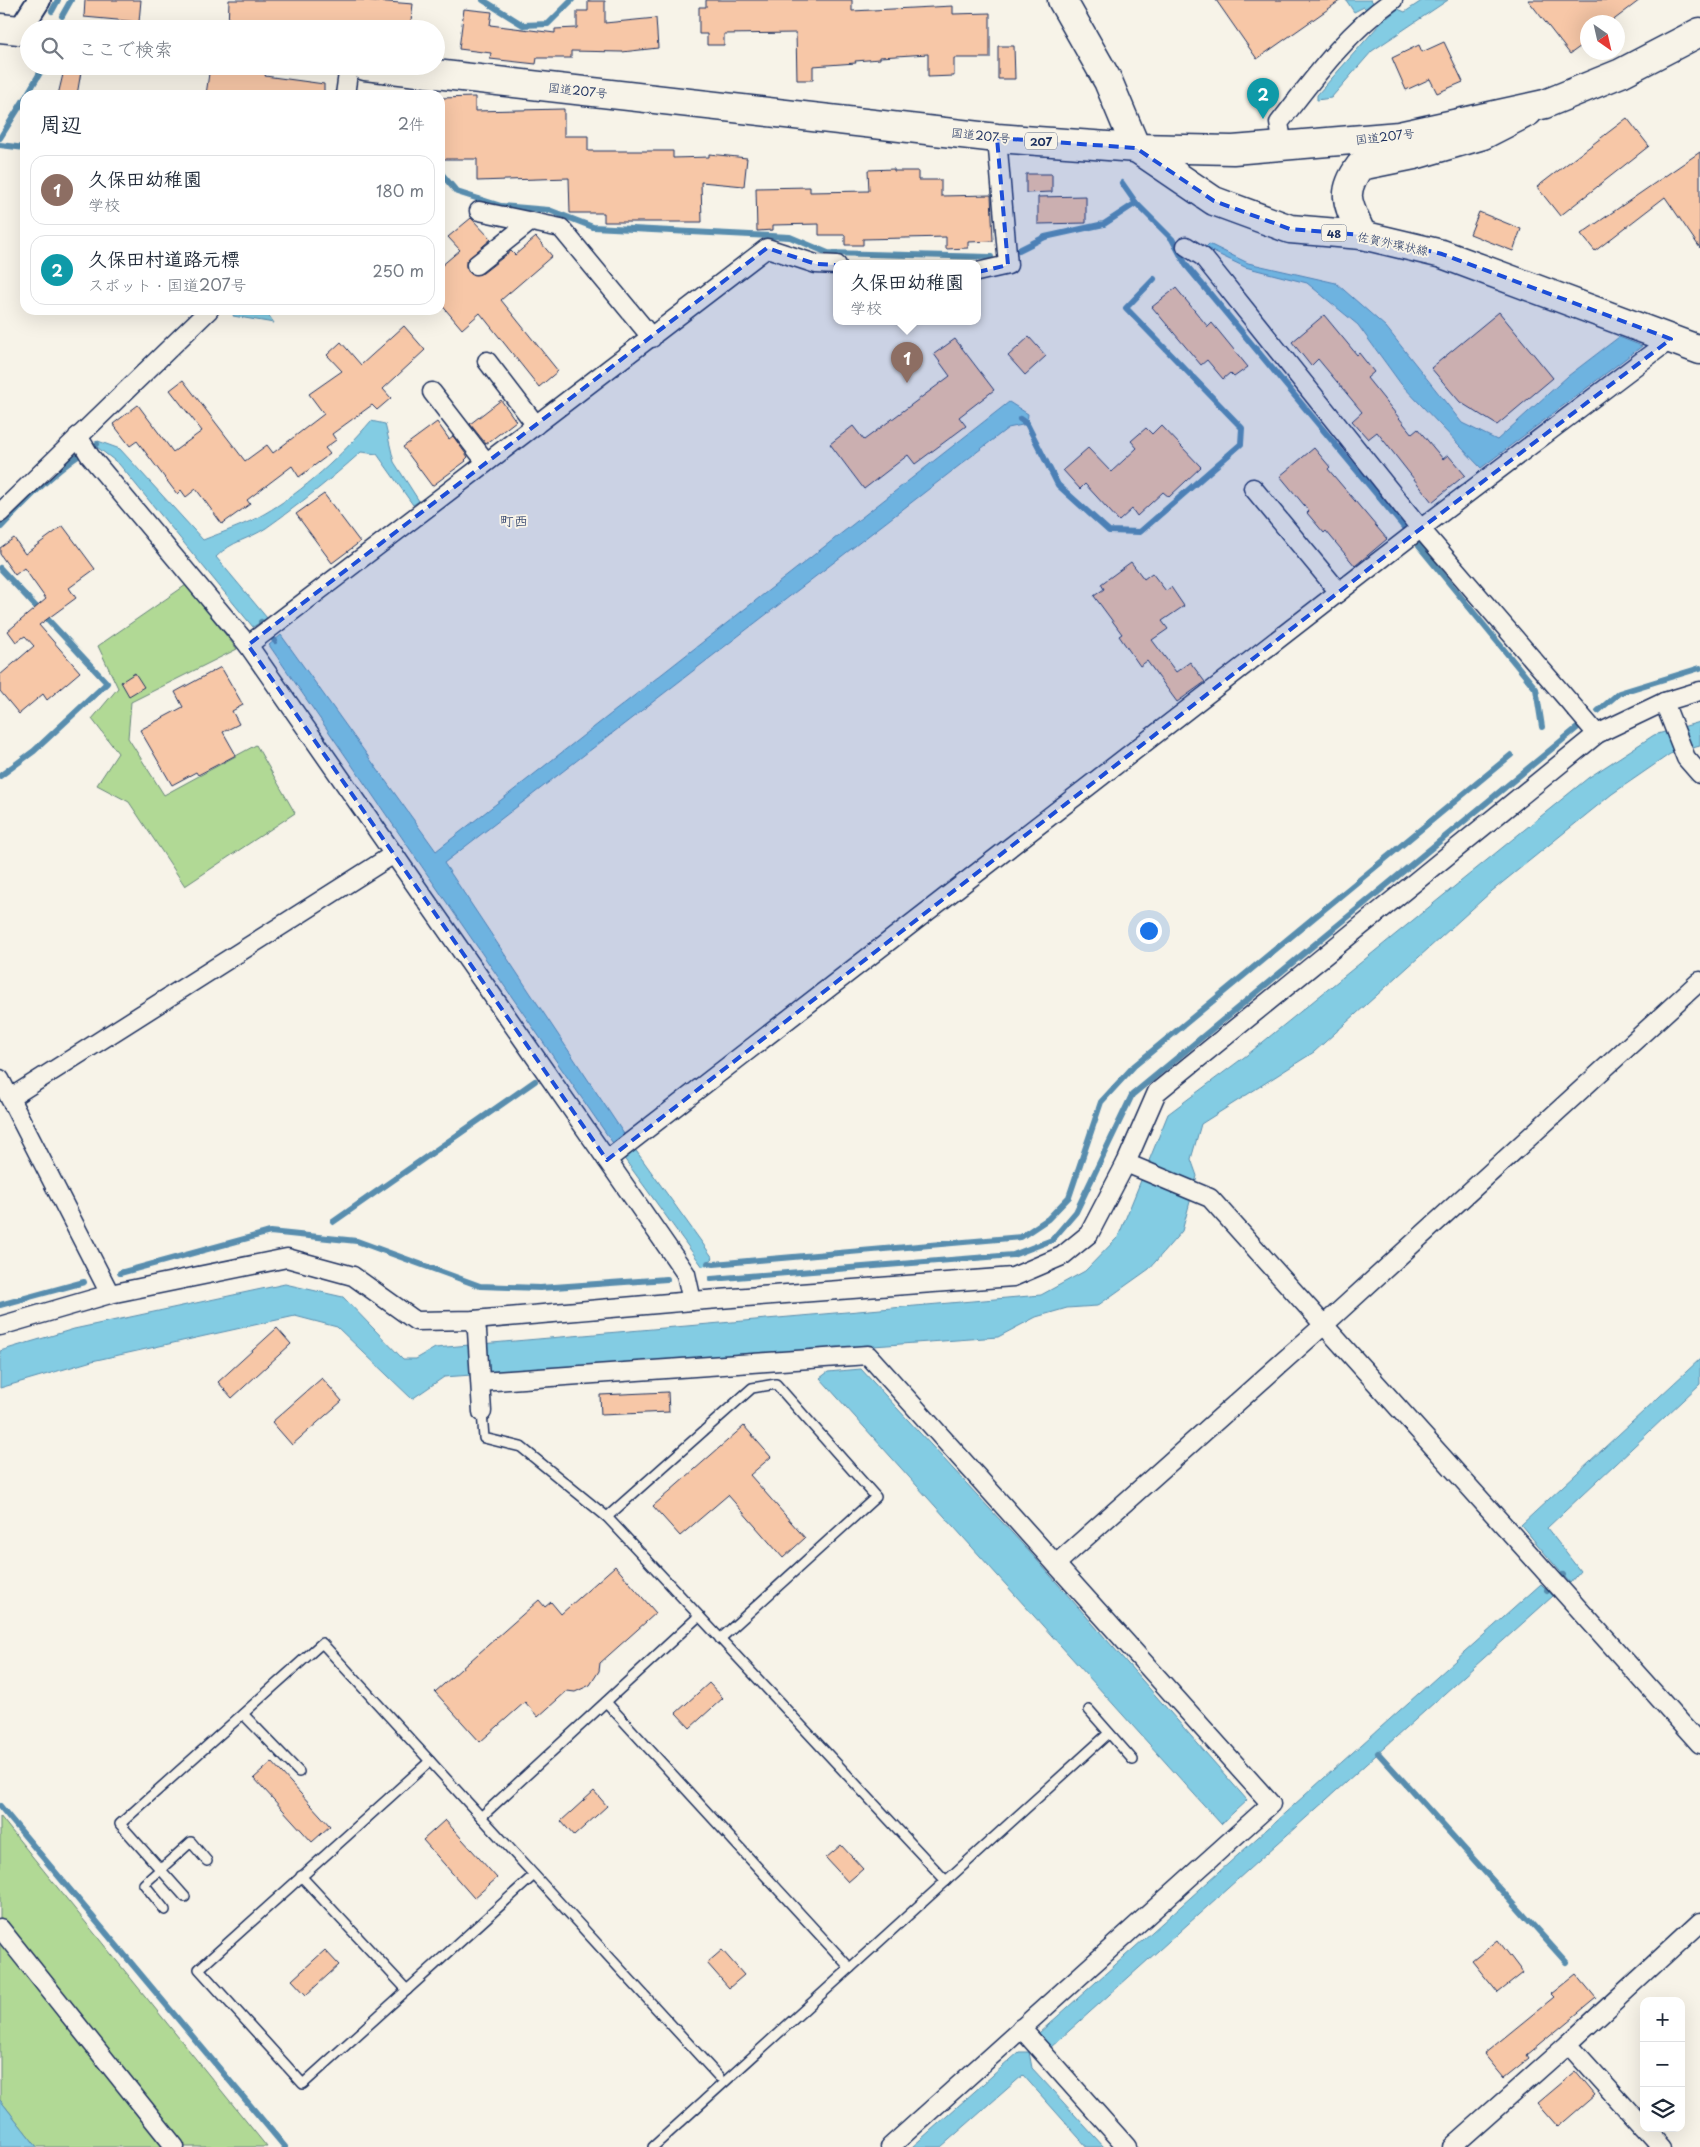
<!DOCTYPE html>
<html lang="ja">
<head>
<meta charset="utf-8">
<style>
  body { margin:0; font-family:"Playpen Sans","Klee One",sans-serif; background:#f6f6f7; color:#1f2937 }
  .controls { position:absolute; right:15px; bottom:15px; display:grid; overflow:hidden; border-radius:10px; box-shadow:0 5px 20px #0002 }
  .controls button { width:45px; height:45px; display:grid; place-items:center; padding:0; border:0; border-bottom:1px solid #e0e1e3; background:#fff; color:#1f2937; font:25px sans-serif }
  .compass { position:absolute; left:1580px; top:15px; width:45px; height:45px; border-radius:50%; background:#fff; box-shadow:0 5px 20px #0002; rotate:146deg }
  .you { position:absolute; left:1148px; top:930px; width:18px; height:18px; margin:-12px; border:4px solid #fff; border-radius:50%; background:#1a73e8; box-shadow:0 0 0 8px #1a73e833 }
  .badge { display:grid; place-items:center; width:32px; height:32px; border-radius:50%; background:#0f766e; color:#fff; font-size:16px; font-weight:700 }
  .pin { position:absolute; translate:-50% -41px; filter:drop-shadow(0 1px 2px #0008) }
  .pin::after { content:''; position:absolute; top:26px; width:18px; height:15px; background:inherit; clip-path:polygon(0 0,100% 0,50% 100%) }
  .popup { position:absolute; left:833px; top:260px; width:148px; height:65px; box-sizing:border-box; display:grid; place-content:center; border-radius:10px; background:#fff; filter:drop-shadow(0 1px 4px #0005); font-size:16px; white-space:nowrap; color:#747a83 }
  .popup b { font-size:19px; color:#1f2937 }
  .popup::after { content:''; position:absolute; left:50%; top:100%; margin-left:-10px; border:10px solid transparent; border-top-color:#fff }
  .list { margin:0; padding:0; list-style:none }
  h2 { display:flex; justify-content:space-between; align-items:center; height:65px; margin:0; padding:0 20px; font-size:21px }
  h2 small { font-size:16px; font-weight:400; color:#747a83 }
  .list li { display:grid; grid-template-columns:32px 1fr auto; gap:15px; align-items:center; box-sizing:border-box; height:70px; margin:0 10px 10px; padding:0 10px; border:1px solid #e0e1e3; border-radius:15px }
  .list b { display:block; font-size:19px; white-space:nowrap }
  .list p { margin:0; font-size:16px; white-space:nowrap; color:#747a83 }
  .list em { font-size:16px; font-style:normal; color:#747a83 }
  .icon { flex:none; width:28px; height:28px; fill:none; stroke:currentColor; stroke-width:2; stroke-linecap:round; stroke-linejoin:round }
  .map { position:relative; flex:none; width:1700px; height:2147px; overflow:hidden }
  .search { position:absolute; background:#fff; box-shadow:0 5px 20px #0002; left:20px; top:20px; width:425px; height:55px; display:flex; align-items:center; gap:12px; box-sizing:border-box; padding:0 18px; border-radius:28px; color:#747a83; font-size:19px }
  .panel { position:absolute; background:#fff; box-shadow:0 5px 20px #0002; left:20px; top:90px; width:425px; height:225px; border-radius:15px }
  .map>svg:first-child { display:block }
</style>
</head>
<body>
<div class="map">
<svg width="1700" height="2147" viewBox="0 0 1700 2147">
  <rect width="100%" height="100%" fill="#f7f3e8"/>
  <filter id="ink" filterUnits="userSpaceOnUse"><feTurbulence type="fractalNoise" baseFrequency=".02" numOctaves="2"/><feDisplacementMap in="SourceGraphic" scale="10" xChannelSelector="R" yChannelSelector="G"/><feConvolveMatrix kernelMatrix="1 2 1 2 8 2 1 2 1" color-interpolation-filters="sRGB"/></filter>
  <g filter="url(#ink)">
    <g fill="#b1d995" stroke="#66847a">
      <polygon points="186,585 237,649 131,702 128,738 164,795 256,745 295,813 185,886 129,802 97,785 118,753 92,719 118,688 98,646"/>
      <polygon points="0,1816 11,1830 267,2147 37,2147 0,2100"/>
    </g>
    <g fill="#83cce3" stroke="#598dae">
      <polygon points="1346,0 1371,0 1387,18 1398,9 1405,12 1423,0 1448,0 1372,51 1331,98 1317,100 1317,95 1379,25 1364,7 1354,12"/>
      <polygon points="1209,244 1248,263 1336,283 1386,327 1462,423 1497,440 1568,376 1619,337 1642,346 1481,468 1401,384 1358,325 1307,283 1245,267 1205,248"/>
      <polygon points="235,310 265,310 274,323 233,316"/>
      <polygon points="1009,402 1028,414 1027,424 1008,428 444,863 624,1134 713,1258 703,1267 610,1139 269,645 281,635 436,851"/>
      <path d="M371,421L385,424L394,462L419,501L413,505L377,454L361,452C330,480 300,504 266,528C248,540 233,540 216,557L267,618L253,627L119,464L97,447L98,441L120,449L203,540C223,532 245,525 264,514C304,491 341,456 371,421Z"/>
      <polygon points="1700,722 1700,746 1670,754 1612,794 1492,891 1314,1052 1201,1124 1191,1159 1197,1176 1182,1231 1149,1269 1097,1306 1067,1308 1036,1317 998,1337 444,1377 412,1399 337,1327 295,1316 92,1361 0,1388 0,1351 74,1329 285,1284 343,1297 403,1359 416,1359 435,1348 1041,1295 1085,1271 1118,1237 1168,1114 1247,1055 1588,778 1654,735"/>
      <polygon points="1700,1359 1700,1384 1547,1528 1580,1571 1570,1583 1521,1525"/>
      <polygon points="861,1369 1036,1559 1247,1800 1221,1824 820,1378 828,1372"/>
      <polygon points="1541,1584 1553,1596 1050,2048 1039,2033"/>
      <polygon points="1019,2052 1029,2052 1032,2068 1104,2147 1087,2147 1023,2075 941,2147 912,2147"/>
      <polygon points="0,2100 37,2147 0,2147"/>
    </g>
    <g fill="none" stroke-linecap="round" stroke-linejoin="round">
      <g stroke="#598dae" stroke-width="6">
        <polyline points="483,0 523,25 548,24 572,0"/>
        <polyline points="52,11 58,0"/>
        <polyline points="62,16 71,0"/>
        <polyline points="27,95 44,66"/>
        <polyline points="0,138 25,98"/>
        <polyline points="0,145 25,148"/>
        <polyline points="440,172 457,192 501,206 549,210 593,227 790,237 828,253 991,257"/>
        <polyline points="1122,183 1136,203 1172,239 1186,265 1403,526"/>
        <polyline points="1019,250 1045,237 1104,224 1136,203"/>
        <polyline points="1020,419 1027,424 1058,485 1109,531 1140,532 1241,444 1242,428 1126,308 1154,279"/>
        <path d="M0,528C30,497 59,465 97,444"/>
        <polyline points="1419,546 1536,689 1542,727"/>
        <polyline points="0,568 107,683 34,751 0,776"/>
        <polyline points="261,622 275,641"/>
        <polyline points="1598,711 1619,693 1700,668"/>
        <polyline points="333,1222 535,1081"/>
        <polyline points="708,1263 714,1264 1021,1237 1048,1219 1069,1197 1101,1102 1134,1066 1511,755"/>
        <polyline points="120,1273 270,1232 357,1241 480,1286 540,1288 667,1279"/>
        <polyline points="711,1279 1013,1255 1052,1240 1076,1212 1132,1095 1577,728"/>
        <polyline points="0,1305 84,1282"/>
        <polyline points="1547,1590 1563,1575"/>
        <polyline points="1378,1753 1566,1962"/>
        <polyline points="0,1806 285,2147"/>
      </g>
    </g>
    <g fill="#f7c7a7" stroke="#1b2f5e">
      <polygon points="85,0 141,0 139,22 84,17"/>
      <polygon points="229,0 362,0 413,4 410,29 333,29 295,25 294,29 228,29"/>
      <polygon points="706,0 852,0 852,11 953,6 953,14 990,13 990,58 954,58 954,76 928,77 928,54 880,57 880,59 855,61 856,63 813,66 813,80 797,80 796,33 724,34 724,45 707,45 707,34 699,34 699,7 706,7"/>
      <polygon points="1216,0 1341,0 1257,59"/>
      <polygon points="1528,0 1640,0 1611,22 1588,22 1588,41 1570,54"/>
      <polygon points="588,1 605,1 605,23 656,18 658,48 622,52 571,51 571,58 537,58 536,64 490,59 491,53 459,49 464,9 492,12 490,25 555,33 555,29 577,28 577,11 588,11"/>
      <polygon points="1444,42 1463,82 1437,93 1430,79 1406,90 1392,58 1419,45 1422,52"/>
      <polygon points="998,46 1014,46 1015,79 998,79"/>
      <polygon points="65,66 82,66 77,95 58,95"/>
      <polygon points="210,66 235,66 234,70 266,73 265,76 324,84 324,95 206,95"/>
      <polygon points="475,97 475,111 564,109 564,136 588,136 588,151 673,151 673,158 709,157 709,154 747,158 744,186 701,182 702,222 604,222 604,213 570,213 569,178 477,181 477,159 440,159 440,98"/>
      <polygon points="1627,118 1649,146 1560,216 1537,187"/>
      <polygon points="1700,152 1700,248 1665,197 1595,251 1581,234"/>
      <polygon points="894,169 894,171 918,171 918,180 941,180 941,196 991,195 993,241 968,242 968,248 946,249 946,237 863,239 863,245 845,245 845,235 819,235 819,224 773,225 773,230 757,231 756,188 810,187 810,192 869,191 868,170"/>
      <polygon points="1026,174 1052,174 1052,192 1026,193"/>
      <polygon points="1086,196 1086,223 1038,224 1038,197"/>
      <polygon points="1479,212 1521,229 1513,251 1470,234"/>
      <polygon points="471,218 491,239 466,261 466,267 472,275 483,273 511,251 515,255 536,237 552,256 501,300 558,371 539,387 480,313 462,329 440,303 440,267 460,250 448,237"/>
      <polygon points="1176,288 1208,327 1212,323 1248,367 1234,377 1230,373 1223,379 1207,360 1201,365 1152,307"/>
      <polygon points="1499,312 1553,378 1497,425 1460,402 1431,368"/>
      <polygon points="1324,315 1357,355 1359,353 1374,372 1367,378 1412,434 1418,429 1443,459 1448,455 1465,475 1432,502 1377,432 1368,439 1352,421 1362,412 1318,359 1311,366 1292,342"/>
      <polygon points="404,326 425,350 383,389 391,398 377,410 372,405 332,434 336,440 325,448 330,454 299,477 292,466 247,500 250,504 222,524 196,489 186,497 181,490 177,494 137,441 130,446 113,424 138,405 173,452 202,431 170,390 183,380 245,461 267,445 273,453 324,414 309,394 342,371 327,355 341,342 361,365"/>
      <polygon points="1029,337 1046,356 1025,375 1008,356"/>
      <polygon points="955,339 994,390 959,417 966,426 915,464 908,455 864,489 830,444 853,426 864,440 950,376 934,354"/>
      <polygon points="501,400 516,421 486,444 470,424"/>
      <polygon points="437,422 449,439 453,436 468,457 465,460 466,461 432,486 403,447"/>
      <polygon points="1161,425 1201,467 1169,497 1163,492 1137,516 1132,509 1119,521 1085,484 1080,489 1063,470 1088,448 1111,472 1137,448 1131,441 1146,428 1152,434"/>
      <polygon points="1314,448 1330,467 1328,469 1387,539 1355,566 1326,531 1324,533 1307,513 1309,511 1280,476"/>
      <polygon points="324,494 360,542 332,563 296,514"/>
      <polygon points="63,526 95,569 69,588 76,598 39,625 80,672 47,700 43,694 19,714 0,691 0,675 34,646 25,636 16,642 8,631 46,599 24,568 15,575 0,554 0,548 14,538 25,554"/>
      <polygon points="1131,562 1144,579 1152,573 1166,591 1171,587 1184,606 1162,621 1168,629 1152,640 1176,672 1190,662 1205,682 1177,702 1147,661 1140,666 1119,636 1122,634 1094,596 1104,589 1101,584"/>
      <polygon points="221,667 243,705 232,711 239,724 223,732 236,755 198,775 196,772 172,785 140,730 183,707 175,692"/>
      <polygon points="135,673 144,687 129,696 121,682"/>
      <polygon points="277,1328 291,1344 232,1398 218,1382"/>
      <polygon points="322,1378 342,1401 292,1445 272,1422"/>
      <polygon points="668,1392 669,1412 601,1415 600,1395"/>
      <polygon points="744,1426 771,1457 750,1475 805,1538 783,1558 728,1495 680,1536 653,1506"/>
      <polygon points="615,1566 656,1613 600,1663 599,1671 590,1685 575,1692 567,1691 538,1717 525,1702 480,1742 435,1692 539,1600 545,1607 551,1602 561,1614"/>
      <polygon points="709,1683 723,1698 690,1728 676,1713"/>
      <polygon points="272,1762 330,1826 312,1842 254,1778"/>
      <polygon points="594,1791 607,1806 574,1836 561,1821"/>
      <polygon points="445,1820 497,1878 474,1898 423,1840"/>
      <polygon points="841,1845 863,1869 848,1882 826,1858"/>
      <polygon points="1498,1940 1523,1973 1498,1993 1472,1961"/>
      <polygon points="325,1950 339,1965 306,1995 292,1980"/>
      <polygon points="722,1950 744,1975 729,1988 707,1963"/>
      <polygon points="1576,1974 1596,1998 1527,2055 1529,2058 1504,2078 1484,2054 1554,1997 1551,1994"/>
      <polygon points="1575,2071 1595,2095 1558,2127 1537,2103"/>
    </g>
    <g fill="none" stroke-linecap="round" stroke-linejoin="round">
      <defs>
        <g id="service">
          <polyline points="482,1412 484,1438 521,1447 607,1517 946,1881"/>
          <polyline points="607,1517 752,1388 776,1384 876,1497 720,1639"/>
          <polyline points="606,1702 850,1968"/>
          <polyline points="1089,1710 1133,1760"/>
          <polyline points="243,1714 299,1772"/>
          <polyline points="430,1761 199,1969 303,2084 534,1875"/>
          <polyline points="481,1817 699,1616"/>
          <polyline points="301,1876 407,1990"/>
          <polyline points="185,1897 120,1824 322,1643 719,2077"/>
          <polyline points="165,1910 144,1884 191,1842 207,1861"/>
          <polyline points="653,2147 1109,1733"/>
        </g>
        <g id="minor">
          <polyline points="345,95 349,66"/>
          <path d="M1283,146L1279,123C1314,78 1346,33 1393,0"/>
          <polyline points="479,211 561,228 652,338"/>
          <polyline points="1186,246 1203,257 1420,528 1597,734"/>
          <polyline points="476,265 530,222"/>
          <polyline points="977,272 1008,265 997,138"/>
          <polyline points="487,361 536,425"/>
          <polyline points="432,392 486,462"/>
          <polyline points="78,436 90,456 248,645"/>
          <polyline points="1253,488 1339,592"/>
          <polyline points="0,513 209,310"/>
          <polyline points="1664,702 1686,758 1700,774"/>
          <polyline points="0,1079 110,1294"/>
          <polyline points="10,1098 394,854"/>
          <polyline points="607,1160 248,645 767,248 816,264 837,265"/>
          <polyline points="1126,1163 1210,1198 1700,1744"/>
          <polyline points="692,1301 686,1274 607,1160 1411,536 1671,339"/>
          <polyline points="474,1320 477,1331 482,1412"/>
          <polyline points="0,1326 110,1294 287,1258 353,1276 416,1321 474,1320 692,1301 1013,1277 1062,1256 1089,1234 1126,1163 1157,1092 1597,734 1664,702 1700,691"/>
          <polyline points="481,1382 868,1355 1271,1804 890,2147"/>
          <polyline points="1056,1564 1325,1324 1700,981"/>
          <polyline points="0,1928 175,2147"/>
          <polyline points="1021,2028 1127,2147"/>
          <polyline points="1644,2128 1568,2044 1700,1922"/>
          <polyline points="1644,2128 1661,2147"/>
          <polyline points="1452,2147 1568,2044"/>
        </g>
        <polyline id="tertiary" points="20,30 39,0"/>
        <g id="primary">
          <polyline points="1062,0 1108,81 1136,148 1214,201 1290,229 1362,235 1442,254 1700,350"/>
          <path d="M1362,235C1349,205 1339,195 1360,166L1414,155L1483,135L1528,112"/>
        </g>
        <g id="trunk">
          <polyline points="0,28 29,31"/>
          <polyline points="365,66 997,138 1136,148 1233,150 1399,136 1545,104 1621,73 1700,32"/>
        </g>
      </defs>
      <use href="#service" stroke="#1b2f5e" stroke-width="12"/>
      <use href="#minor" stroke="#1b2f5e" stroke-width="21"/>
      <use href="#tertiary" stroke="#1b2f5e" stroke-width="26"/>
      <use href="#primary" stroke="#1b2f5e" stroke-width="31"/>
      <use href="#trunk" stroke="#1b2f5e" stroke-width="31"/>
      <use href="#service" stroke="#f7f3e8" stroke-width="9"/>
      <use href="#minor" stroke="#f7f3e8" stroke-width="18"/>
      <use href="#tertiary" stroke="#f7f3e8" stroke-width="22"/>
      <use href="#primary" stroke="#f7f3e8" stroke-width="28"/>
      <use href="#trunk" stroke="#f7f3e8" stroke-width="28"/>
    </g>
  </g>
  <path fill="#1d4ed8" fill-opacity="0.2" stroke="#1d4ed8" stroke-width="4" stroke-dasharray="10 6" stroke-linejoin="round" d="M997,138L1136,148L1214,201L1290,229L1362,235L1442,254L1671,339L1411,536L607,1160L248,645L767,248L816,264L978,272L1008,265Z"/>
  <g text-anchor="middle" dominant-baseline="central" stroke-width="4" stroke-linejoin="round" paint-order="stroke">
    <g fill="#f7f3e8" stroke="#5d6a87" stroke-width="1">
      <rect x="1025" y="132.5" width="32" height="17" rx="4"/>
      <rect x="1321.5" y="224.5" width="25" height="17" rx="4"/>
    </g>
    <g font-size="11" font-weight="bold" fill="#1b2f5e">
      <text x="1041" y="141">207</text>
      <text x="1334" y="233">48</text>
    </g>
    <g font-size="12" fill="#1b2f5e" stroke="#f7f3e8">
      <text transform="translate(578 90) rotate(6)">国道207号</text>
      <text transform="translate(981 135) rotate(6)">国道207号</text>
      <text transform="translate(1385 136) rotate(-7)">国道207号</text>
      <text transform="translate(1393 243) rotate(12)">佐賀外環状線</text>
    </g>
    <g font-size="14" fill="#1b2f5e" stroke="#f7f3e8">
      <text x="514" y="520">町西</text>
    </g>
  </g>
</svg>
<div class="controls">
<button>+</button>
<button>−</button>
<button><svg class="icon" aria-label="layers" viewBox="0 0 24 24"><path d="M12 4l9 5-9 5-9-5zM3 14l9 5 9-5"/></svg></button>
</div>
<svg class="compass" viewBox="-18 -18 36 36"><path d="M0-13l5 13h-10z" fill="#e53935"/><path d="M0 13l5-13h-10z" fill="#747a83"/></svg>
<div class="you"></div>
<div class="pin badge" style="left:907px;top:383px;background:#8d6e63">1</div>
<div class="popup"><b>久保田幼稚園</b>学校</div>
<div class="pin badge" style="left:1263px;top:119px;background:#0f9aa8">2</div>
<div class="search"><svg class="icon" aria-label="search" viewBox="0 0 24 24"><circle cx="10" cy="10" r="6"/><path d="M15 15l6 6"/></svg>ここで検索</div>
<section class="panel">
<h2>周辺<small>2件</small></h2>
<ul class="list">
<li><span class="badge" style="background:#8d6e63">1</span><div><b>久保田幼稚園</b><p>学校</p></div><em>180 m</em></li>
<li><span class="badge" style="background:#0f9aa8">2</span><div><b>久保田村道路元標</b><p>スポット · 国道207号</p></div><em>250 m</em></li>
</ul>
</section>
</div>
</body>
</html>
